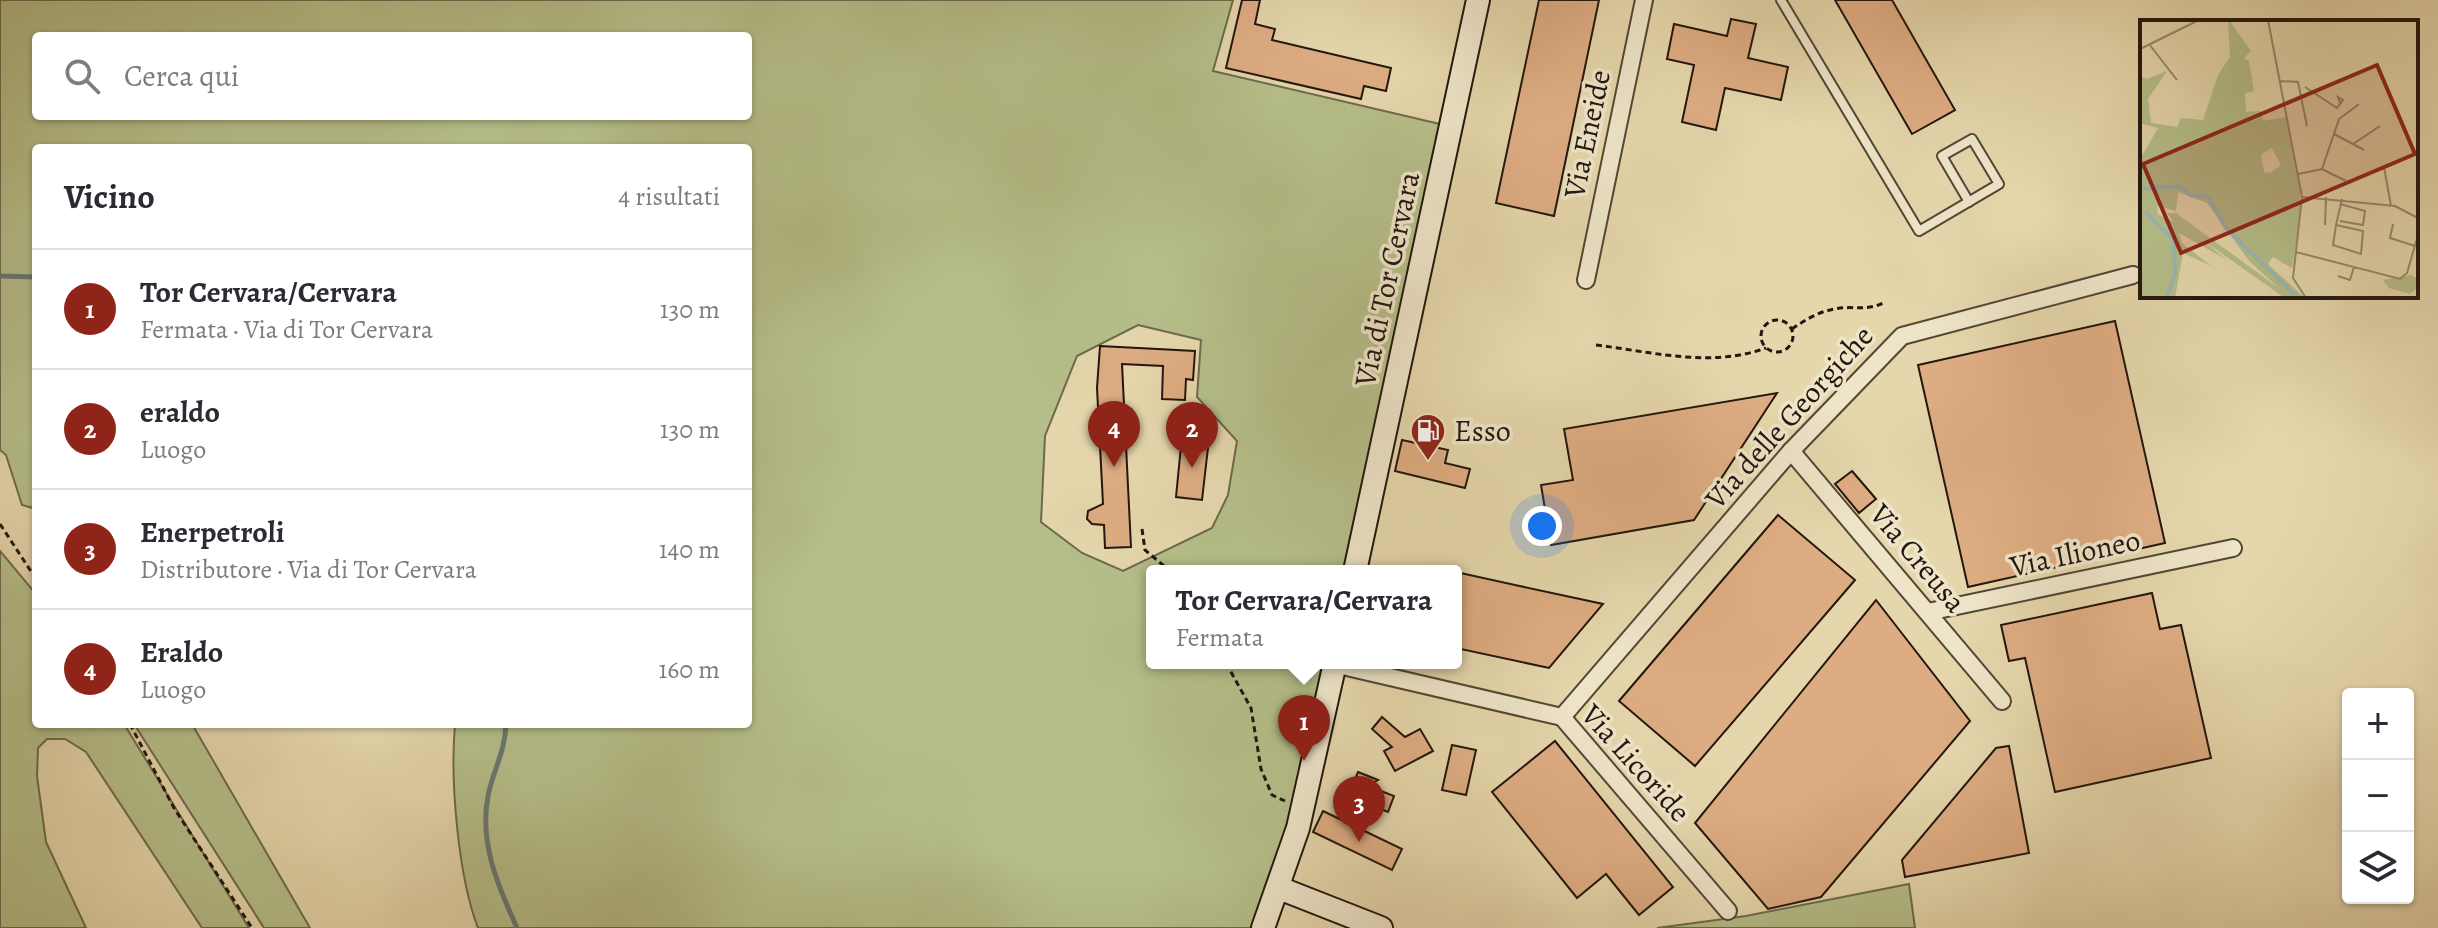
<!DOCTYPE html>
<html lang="it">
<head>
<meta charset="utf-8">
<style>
  body { margin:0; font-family:Alegreya,serif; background:#f7f7f7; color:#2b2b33 }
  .controls { position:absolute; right:24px; bottom:24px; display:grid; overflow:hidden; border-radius:8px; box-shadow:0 2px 6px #0004 }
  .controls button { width:72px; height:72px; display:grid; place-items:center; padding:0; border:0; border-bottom:2px solid #e1e1e2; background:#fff; color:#2b2b33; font:40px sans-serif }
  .you { position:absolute; left:1542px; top:526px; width:28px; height:28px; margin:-20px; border:6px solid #fff; border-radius:50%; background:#1a73e8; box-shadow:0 0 0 12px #1a73e833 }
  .badge { display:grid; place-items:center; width:52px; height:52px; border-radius:50%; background:#8f2418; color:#fff; font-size:26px; font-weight:700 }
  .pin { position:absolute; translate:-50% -66px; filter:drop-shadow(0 2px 4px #0008) }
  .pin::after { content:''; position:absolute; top:42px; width:28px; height:24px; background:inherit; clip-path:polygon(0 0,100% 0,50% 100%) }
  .popup { position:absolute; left:1146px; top:565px; width:316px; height:104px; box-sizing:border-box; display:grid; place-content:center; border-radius:8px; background:#fff; filter:drop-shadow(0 2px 6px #0005); font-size:26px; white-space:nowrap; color:#7c7c81 }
  .popup b { font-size:30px; color:#2b2b33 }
  .popup::after { content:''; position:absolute; left:50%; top:100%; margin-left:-16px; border:16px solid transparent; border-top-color:#fff }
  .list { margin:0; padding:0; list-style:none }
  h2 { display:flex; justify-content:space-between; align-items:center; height:104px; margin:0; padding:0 32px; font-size:34px }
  h2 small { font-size:26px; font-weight:400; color:#7c7c81 }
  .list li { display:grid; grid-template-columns:52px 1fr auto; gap:24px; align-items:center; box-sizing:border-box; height:120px; padding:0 32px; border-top:2px solid #e1e1e2 }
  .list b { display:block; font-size:30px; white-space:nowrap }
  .list p { margin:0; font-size:26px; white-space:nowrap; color:#7c7c81 }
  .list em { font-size:26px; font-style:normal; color:#7c7c81 }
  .icon { flex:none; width:44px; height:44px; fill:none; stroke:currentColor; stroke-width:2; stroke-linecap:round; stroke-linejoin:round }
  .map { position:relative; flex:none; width:2438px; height:928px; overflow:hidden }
  .search { position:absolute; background:#fff; box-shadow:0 2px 6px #0004; left:32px; top:32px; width:720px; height:88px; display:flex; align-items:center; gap:20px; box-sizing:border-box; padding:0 28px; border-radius:8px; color:#7c7c81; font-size:30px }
  .panel { position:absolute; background:#fff; box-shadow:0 2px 6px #0004; left:32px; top:144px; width:720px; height:584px; border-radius:8px }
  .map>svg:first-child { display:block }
</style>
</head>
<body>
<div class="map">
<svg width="2438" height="928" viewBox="0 0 2438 928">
  <rect width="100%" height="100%" fill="#e5d6ab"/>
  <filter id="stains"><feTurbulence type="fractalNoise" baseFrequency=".0025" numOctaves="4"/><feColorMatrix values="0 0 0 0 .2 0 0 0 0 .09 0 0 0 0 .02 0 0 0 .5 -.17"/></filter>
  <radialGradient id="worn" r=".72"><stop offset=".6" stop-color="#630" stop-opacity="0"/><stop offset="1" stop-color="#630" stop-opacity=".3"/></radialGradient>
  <g fill="#b5be89" stroke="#6c6a4c" stroke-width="2" fill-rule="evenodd">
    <path d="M0,0H1233L1213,71L1440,124L1346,571H1152V663H1326L1288,827L1251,928H478C458,876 450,780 455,724H748V148H36V509L22,505L6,455L0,450ZM36,36H748V116H36ZM1138,325L1201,340L1197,397L1237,441L1228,495L1212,528L1123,571L1082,553L1041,522L1045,436L1077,356Z"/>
    <polygon points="0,551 36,594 36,724 124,724 249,928 202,928 86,752 65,739 47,739 38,748 37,776 46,842 86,928 0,928"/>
    <polygon points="134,724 192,724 310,928 264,928"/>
    <polygon points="1909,884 1915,928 1657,928 1746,916"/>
  </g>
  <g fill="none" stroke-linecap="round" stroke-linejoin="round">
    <g stroke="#697770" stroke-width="5">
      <polyline points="0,276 36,277"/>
      <path d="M506,724C505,753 493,770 488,796C479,843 498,886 517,928"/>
    </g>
  </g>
  <g fill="#deac82" stroke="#22160e" stroke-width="2">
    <polygon points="1242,0 1260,0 1255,24 1275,29 1272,40 1391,68 1386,91 1364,86 1361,99 1226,68"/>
    <polygon points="1539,0 1599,0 1554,216 1496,203"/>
    <polygon points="1835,0 1892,0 1955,110 1912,134"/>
    <polygon points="1731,19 1756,24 1748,58 1788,67 1781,100 1725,88 1716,130 1682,122 1694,65 1667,59 1674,24 1727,36"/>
    <polygon points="2115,321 2165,543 1968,587 1918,365"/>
    <polygon points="1100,346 1195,351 1193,380 1186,379 1185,400 1162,399 1163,366 1122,364 1131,547 1105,548 1104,525 1092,524 1087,519 1088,511 1103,504 1097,388"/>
    <polygon points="1777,393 1694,520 1551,545 1541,485 1573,480 1564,429"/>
    <polygon points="1182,436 1209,439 1202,500 1176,497"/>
    <polygon points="1402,440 1448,450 1445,463 1470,469 1465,488 1395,471"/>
    <polygon points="1852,471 1876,499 1859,513 1835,484"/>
    <polygon points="1778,515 1855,580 1695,766 1619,701"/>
    <polygon points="1456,572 1515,585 1603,604 1549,668 1456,648"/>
    <polygon points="2152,593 2160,629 2181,625 2211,758 2055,792 2025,658 2009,661 2001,625"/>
    <polygon points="1876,600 1970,721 1821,897 1768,909 1695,823"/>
    <polygon points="1382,717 1405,737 1420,729 1433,751 1395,771 1384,751 1392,747 1372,729"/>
    <polygon points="1555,741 1673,887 1639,915 1606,874 1577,898 1492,792"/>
    <polygon points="1452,745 1476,750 1466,795 1442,790"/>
    <polygon points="2009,746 2029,853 1905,877 1902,860 1996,748"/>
    <polygon points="1358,772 1378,780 1368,786 1394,796 1388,812 1356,799 1360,790 1348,796"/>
    <polygon points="1323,811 1402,849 1392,870 1313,832"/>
  </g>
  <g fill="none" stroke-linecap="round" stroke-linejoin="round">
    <defs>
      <polyline id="lane" points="1781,0 1919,231 1999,184 1972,139 1942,156 1969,202"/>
      <g id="street">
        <polyline points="1586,280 1644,0"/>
        <polyline points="1791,451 2002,701"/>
        <polyline points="1928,612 2233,548"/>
        <polyline points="1334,664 1562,717 1728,911"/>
        <polyline points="1562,717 1791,451 1902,336 2133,275"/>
      </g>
      <g id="secondary">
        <polyline points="1355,571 1478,0"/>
        <polyline points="1279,888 1381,928"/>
        <polyline points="1263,928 1298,828 1335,663"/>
      </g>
    </defs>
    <use href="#lane" stroke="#534635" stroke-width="12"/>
    <use href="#street" stroke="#534635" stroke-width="20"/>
    <use href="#secondary" stroke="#22160e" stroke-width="26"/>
    <g stroke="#22160e" stroke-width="3" stroke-dasharray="6 4" stroke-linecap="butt">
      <circle cx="1777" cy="336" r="16"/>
      <path d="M1792,329C1805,320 1818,312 1834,309C1853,305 1867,312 1885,302"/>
      <path d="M1596,345C1653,352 1711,368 1766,348"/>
      <polyline points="0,524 36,579"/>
      <polyline points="1142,529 1145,550 1170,571"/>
      <polyline points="1226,663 1251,708 1261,769 1272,795 1285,801"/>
      <polyline points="130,724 174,808 252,928"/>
    </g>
    <use href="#lane" stroke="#eee4c8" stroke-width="8"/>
    <use href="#street" stroke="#eee4c8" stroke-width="16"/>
    <use href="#secondary" stroke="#eee4c8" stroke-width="22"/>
  </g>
  <defs>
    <symbol id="fuel-pin" viewBox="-11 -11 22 30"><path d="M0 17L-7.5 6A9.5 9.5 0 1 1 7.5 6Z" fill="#8f2418" stroke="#eee4c8"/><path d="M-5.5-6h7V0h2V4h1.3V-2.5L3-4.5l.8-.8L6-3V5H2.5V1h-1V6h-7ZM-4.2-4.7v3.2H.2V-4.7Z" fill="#fff"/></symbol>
  </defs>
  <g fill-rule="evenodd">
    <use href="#fuel-pin" x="1408" y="411" width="40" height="54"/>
  </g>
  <g text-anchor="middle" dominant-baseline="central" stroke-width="7" stroke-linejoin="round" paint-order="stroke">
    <g font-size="30" fill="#22160e" stroke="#eee4c8">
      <text transform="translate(1587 134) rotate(-78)">Via Eneide</text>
      <text transform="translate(1387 279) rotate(-78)">Via di Tor Cervara</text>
      <text transform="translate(1789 417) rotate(-48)">Via delle Georgiche</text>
      <text transform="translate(2075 553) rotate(-12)">Via Ilioneo</text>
      <text transform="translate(1918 558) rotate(50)">Via Creusa</text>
      <text transform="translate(1636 763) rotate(48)">Via Licoride</text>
    </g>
    <g font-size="30" fill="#22160e" stroke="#eee4c8" text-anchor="start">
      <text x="1454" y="431">Esso</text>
    </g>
  </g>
  <g transform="translate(2140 20)">
    <rect width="278" height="278" fill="#e5d6ab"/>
    <path d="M88,0H95L91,3L111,31L104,38L109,41L114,71L105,73L106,92L121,91L123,101L146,97L160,171V201L152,248L133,237L128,244L165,278H145L61,219L87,240L39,213L42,223L71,246L43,233L35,278H0V139L18,108L0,103V56L7,59L27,51L8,79L11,103L37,107L41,98L63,100L78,55L90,37ZM132,128L141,145L130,153L124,152L121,134ZM38,172L67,183L110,242L140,269L36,193H27L34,202L18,194L17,186L36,191ZM271,255L278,259V268L270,274L249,268L243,260Z" fill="#b5be89" fill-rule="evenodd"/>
    <path fill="none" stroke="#99b7b2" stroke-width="4" d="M0,169L39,166L50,175L68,177L86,208L158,278M5,192L34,220L35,254L27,278"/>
    <path fill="none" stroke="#97896c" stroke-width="2" d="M128,0L162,177L153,258L166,278M9,24L37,60M0,29L59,0M140,61L158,62L167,106M165,67L197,88L203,80L198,77L200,83M194,114L224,130M213,124L240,106M244,147L251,186M182,149L199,99L219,84M158,154L182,149L206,161M162,177L255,186L278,198M200,201L223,205L225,191L200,184M253,204L250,218L275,226M185,205L186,177M196,205L223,211L221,234L193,225L196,205L202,179M156,232L260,259L267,253L278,215M198,256L210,260L214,247"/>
    <path fill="#8f2418" fill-opacity="0.15" stroke="#8f2418" stroke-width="4" d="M237,45L275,134L41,233L3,144Z"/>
    <rect width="278" height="278" fill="none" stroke="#22160e" stroke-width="4"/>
  </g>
  <rect width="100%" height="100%" filter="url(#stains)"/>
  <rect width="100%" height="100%" fill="url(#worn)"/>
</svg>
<div class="controls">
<button>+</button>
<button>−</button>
<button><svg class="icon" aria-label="layers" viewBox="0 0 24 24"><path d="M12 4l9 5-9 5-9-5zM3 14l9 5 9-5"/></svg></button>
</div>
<div class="you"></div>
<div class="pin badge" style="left:1304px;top:761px">1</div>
<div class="popup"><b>Tor Cervara/Cervara</b>Fermata</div>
<div class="pin badge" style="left:1192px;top:468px">2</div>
<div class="pin badge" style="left:1359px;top:842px">3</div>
<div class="pin badge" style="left:1114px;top:467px">4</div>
<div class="search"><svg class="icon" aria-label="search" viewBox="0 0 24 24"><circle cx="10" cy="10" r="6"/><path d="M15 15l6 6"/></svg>Cerca qui</div>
<section class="panel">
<h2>Vicino<small>4 risultati</small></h2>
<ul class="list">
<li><span class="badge">1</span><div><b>Tor Cervara/Cervara</b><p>Fermata · Via di Tor Cervara</p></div><em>130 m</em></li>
<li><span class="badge">2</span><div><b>eraldo</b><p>Luogo</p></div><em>130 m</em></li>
<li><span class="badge">3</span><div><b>Enerpetroli</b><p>Distributore · Via di Tor Cervara</p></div><em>140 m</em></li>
<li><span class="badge">4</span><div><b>Eraldo</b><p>Luogo</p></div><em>160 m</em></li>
</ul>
</section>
</div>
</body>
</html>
